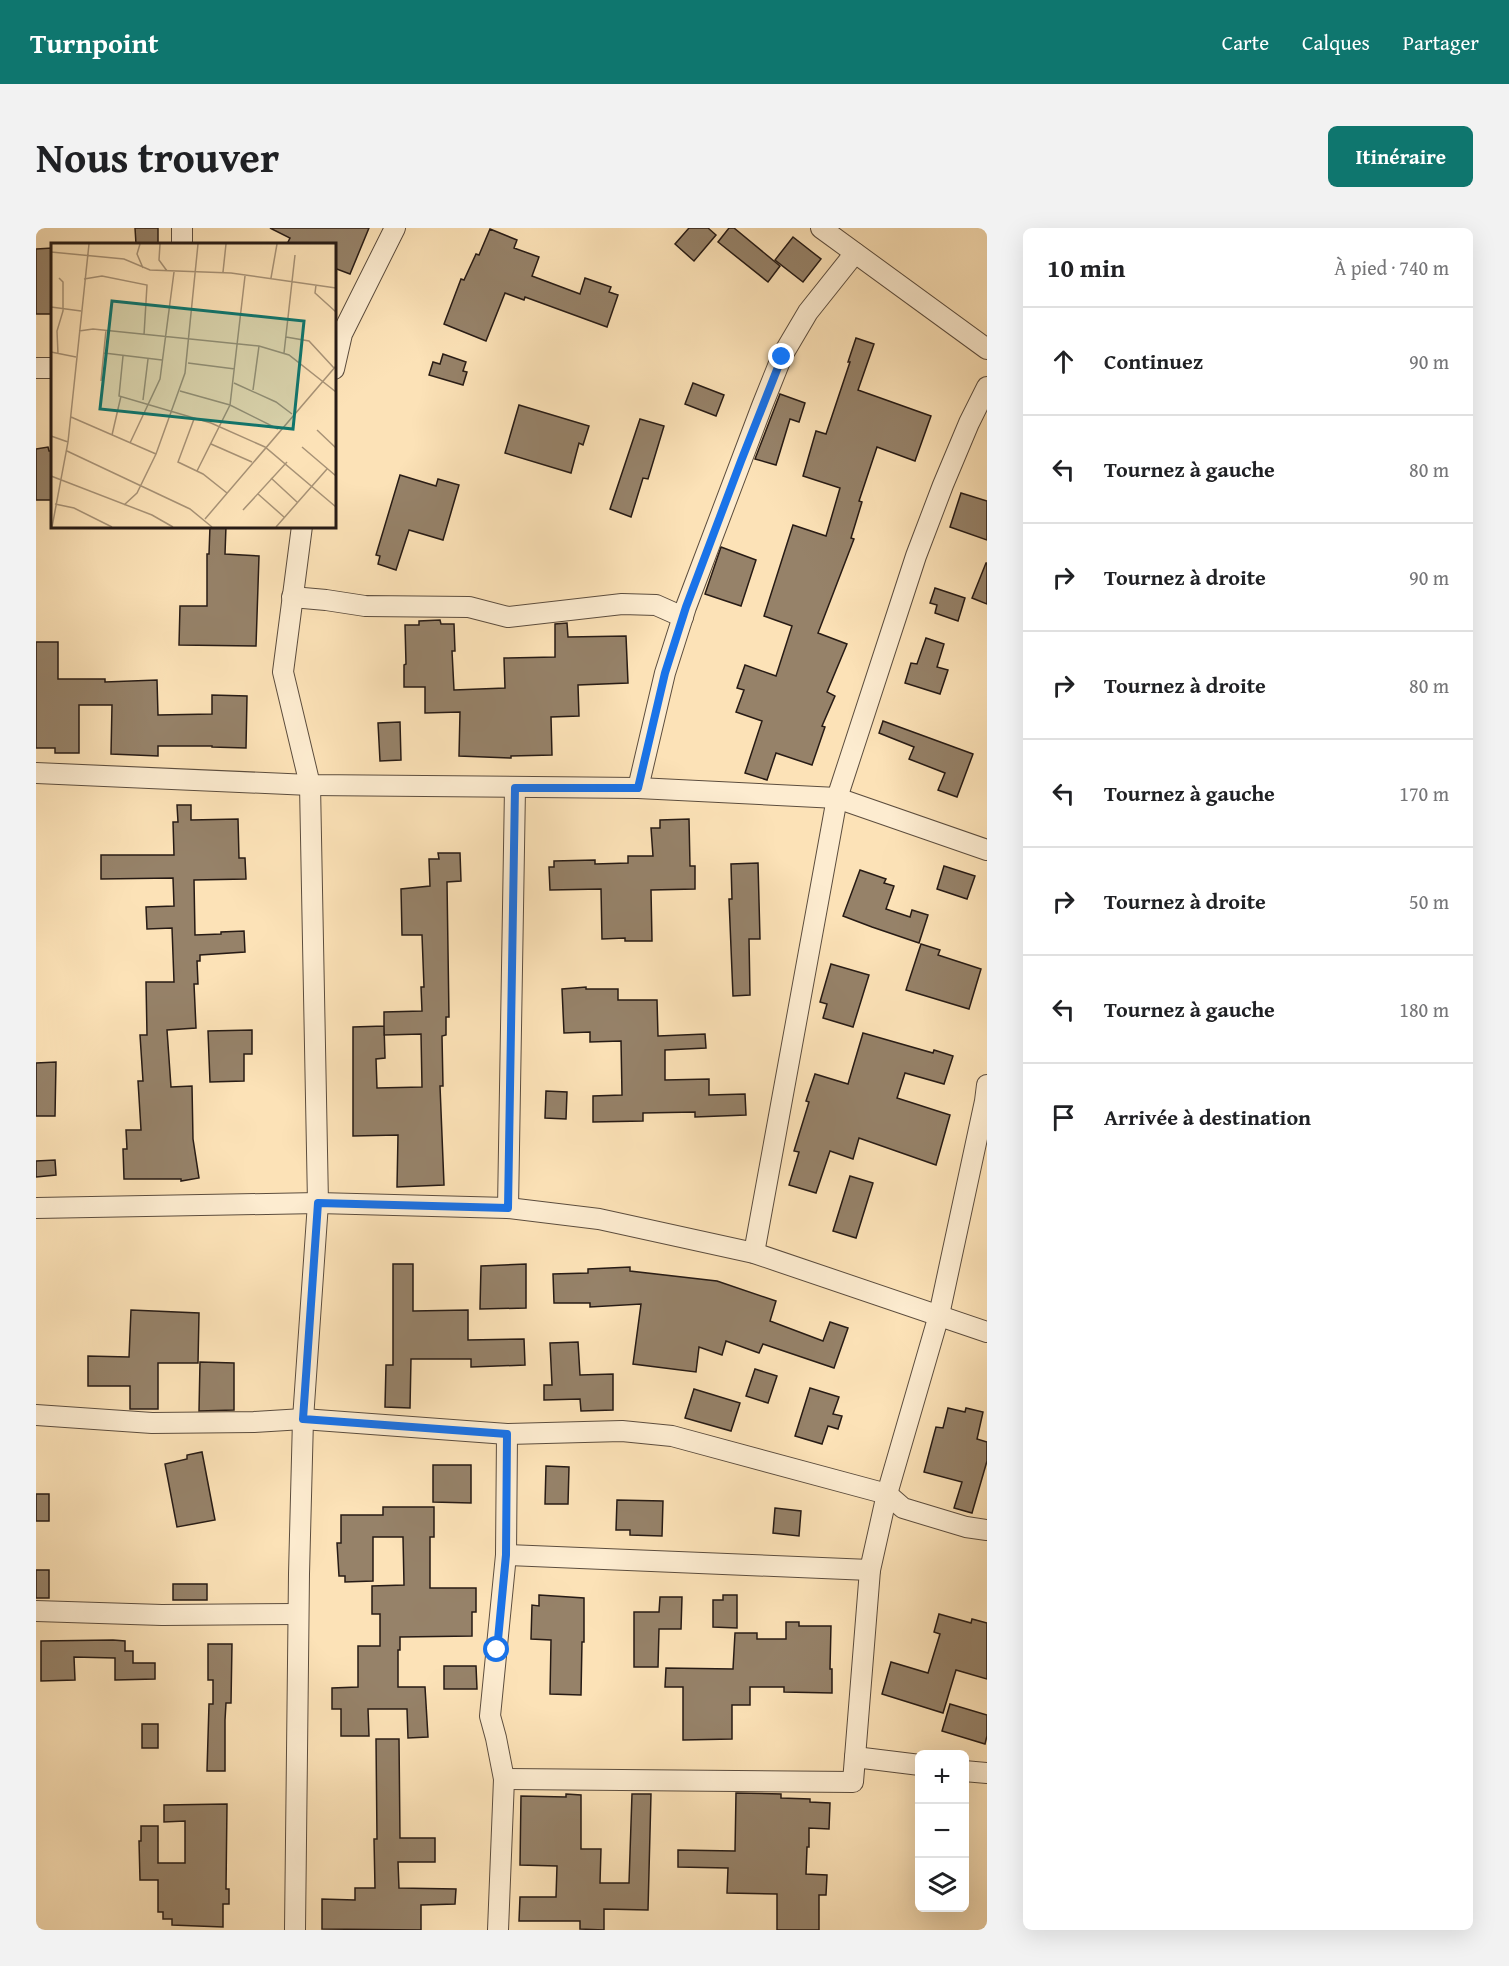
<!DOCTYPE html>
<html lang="fr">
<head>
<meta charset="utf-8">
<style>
  body { margin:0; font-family:"Gentium Book Plus",serif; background:#f2f2f2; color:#202124 }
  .controls { position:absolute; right:18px; bottom:18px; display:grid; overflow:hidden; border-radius:9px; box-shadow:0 6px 24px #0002 }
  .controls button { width:54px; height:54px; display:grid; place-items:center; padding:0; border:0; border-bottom:2px solid #e0e0e0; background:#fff; color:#202124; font:30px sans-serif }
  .stop { position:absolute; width:18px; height:18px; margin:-14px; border:4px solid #1a73e8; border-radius:50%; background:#fff }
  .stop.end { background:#1a73e8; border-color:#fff; box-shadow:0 2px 6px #0008 }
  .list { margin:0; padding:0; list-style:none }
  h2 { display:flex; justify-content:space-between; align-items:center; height:78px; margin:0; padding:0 24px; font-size:26px }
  h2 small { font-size:20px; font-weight:400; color:#757577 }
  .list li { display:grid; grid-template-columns:39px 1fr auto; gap:18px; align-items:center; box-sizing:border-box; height:108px; padding:0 24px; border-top:2px solid #e0e0e0 }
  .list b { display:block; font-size:22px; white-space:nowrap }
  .list em { font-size:20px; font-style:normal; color:#757577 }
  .icon { flex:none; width:33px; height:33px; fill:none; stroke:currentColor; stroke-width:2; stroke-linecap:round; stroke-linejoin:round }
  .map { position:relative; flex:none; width:951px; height:1702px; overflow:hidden; border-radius:9px }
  header { display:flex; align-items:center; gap:36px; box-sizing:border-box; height:84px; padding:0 30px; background:#0f766e; color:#fff }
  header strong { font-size:28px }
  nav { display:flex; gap:33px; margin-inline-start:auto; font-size:21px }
  .intro { display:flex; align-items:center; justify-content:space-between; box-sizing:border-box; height:144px; padding:0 36px }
  h1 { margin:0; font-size:42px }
  .button { padding:15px 27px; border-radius:9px; background:#0f766e; color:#fff; font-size:21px; font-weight:700 }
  main { display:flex; gap:36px; padding:0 36px }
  aside { flex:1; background:#fff; border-radius:9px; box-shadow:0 6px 24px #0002 }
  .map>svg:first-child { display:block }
</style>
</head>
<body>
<header>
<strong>Turnpoint</strong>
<nav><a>Carte</a><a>Calques</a><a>Partager</a></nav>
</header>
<div class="intro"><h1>Nous trouver</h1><a class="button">Itinéraire</a></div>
<main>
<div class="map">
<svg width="951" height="1702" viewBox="0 0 951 1702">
  <rect width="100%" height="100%" fill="#fce2b7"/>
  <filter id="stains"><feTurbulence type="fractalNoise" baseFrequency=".00333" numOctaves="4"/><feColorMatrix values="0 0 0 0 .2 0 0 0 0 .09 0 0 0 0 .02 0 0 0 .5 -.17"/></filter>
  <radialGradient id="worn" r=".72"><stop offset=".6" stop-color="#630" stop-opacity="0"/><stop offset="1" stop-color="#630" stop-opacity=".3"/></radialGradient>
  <g fill="#968269" stroke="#271b15" stroke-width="1.5">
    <polygon points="99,0 122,0 122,16 100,16"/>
    <polygon points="234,0 333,0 314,46 298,40 298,16 251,16 254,10"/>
    <polygon points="653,0 672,0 680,7 658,33 639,16"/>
    <polygon points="693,0 698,0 744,38 732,54 682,14"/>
    <polygon points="454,1 481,12 478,20 503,29 496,48 544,66 549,50 575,59 573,64 582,67 571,99 489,69 488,72 469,65 450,113 408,96 425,51 428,52 440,26 443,27"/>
    <polygon points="757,9 785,31 767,54 739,32"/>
    <polygon points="16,20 16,86 0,86 0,21"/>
    <polygon points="820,110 838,116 822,162 895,188 879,233 841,219 823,273 826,274 815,310 818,311 782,405 811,416 791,464 799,468 786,498 789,499 776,537 740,525 731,552 709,545 726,493 700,484 708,462 701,460 709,437 740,448 756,398 728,388 757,297 790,308 804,260 767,248 780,203 790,206 814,134 812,134"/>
    <polygon points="407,126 430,134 427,143 431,144 427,157 393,147 397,134 404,136"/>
    <polygon points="657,155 688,167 680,188 649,176"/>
    <polygon points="744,166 769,175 763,194 754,191 740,237 719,231"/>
    <polygon points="483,177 553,198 547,217 543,215 535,245 469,225"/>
    <polygon points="604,191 628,198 612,251 607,250 595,289 574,281"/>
    <polygon points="12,219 13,223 16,223 16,272 0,272 0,221"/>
    <polygon points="364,247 400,258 402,251 423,257 407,312 373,302 360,342 342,336 344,328 340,327"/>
    <polygon points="925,265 951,273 951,312 914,299"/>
    <polygon points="174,298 190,298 189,326 223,328 220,418 143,417 144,378 171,378 171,326 173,326"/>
    <polygon points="685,319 720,332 705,378 669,366"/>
    <polygon points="950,335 951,335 951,376 936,370"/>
    <polygon points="899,360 929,370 922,393 899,385 901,377 894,375"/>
    <polygon points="404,392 405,396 418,396 419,423 416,423 418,462 469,460 468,430 519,429 519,396 531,395 532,409 590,408 592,455 542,457 543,488 515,489 516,527 475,528 475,530 423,528 424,484 389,485 389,459 368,459 368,437 370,436 369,397 383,397 383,393"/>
    <polygon points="890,410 908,416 901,439 912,442 904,466 869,455 875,435 881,436"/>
    <polygon points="0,414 22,414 22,451 69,451 69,454 121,452 122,487 176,486 176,467 211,468 210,520 176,519 176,518 122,518 122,528 75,526 76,477 43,477 43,525 19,525 19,520 0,520"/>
    <polygon points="847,493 937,526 921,569 902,562 909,545 873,531 878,519 843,505"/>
    <polygon points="364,494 365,532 344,533 342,495"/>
    <polygon points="141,577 155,577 155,592 202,591 203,630 209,630 210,651 158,652 159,707 185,706 185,704 208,703 209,724 164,727 164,733 161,733 162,756 158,756 160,800 131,802 135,859 156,858 157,911 163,950 145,953 145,951 88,951 87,921 91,921 90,902 105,902 102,853 107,853 104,807 111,807 110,754 138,754 136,700 111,701 110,679 138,678 137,650 65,651 65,627 138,627 137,594 142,594"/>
    <polygon points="653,591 654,638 659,638 659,661 615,662 616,713 589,713 589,710 566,711 565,661 514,662 513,639 518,639 518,633 559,632 559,636 592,635 592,628 617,628 615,600 624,600 624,592"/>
    <polygon points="402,625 424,625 425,653 411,654 413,789 410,789 410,807 406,808 407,858 404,858 408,957 361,959 362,907 317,908 317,799 348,798 349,830 340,831 341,860 386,859 385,806 348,807 348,784 386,783 385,759 388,759 386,707 366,707 365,661 394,658 393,631 403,631"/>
    <polygon points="722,635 724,711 713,711 714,767 697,768 693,671 696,671 695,636"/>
    <polygon points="908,638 939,648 931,671 901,661"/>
    <polygon points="824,642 850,651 848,655 858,658 850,681 874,689 876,682 892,687 883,715 836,699 807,688"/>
    <polygon points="885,716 904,722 902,727 945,741 933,781 870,762"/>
    <polygon points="795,736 833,747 817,799 787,790 791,776 784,774"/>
    <polygon points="550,759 550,761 582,761 582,772 621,772 622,808 669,806 670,820 629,822 629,852 673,851 673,867 709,866 710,887 659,889 659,884 607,885 607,893 557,894 557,868 586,867 585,813 554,814 554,804 528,805 526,761"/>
    <polygon points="216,802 216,826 208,826 208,853 174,854 172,803"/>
    <polygon points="827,805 897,825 898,822 917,828 908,856 869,845 861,870 914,887 900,937 823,910 817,931 794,923 780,965 753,957 763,924 758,923 773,874 770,873 779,846 812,856"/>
    <polygon points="20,834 19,888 0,888 0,835"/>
    <polygon points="510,863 531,864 530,891 509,890"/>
    <polygon points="19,932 20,947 0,949 0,933"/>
    <polygon points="814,948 837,955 820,1010 797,1003"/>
    <polygon points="357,1036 377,1036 377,1083 432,1082 432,1112 488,1111 489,1137 435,1139 435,1131 375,1131 374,1180 349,1179 350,1137 357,1137"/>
    <polygon points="490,1036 490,1080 444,1081 445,1038"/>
    <polygon points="594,1039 594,1043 681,1053 740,1073 734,1093 787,1113 794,1094 812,1100 798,1140 727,1116 723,1125 690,1113 686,1127 663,1119 660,1144 597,1136 605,1076 554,1079 554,1075 518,1075 517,1046 552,1045 552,1041"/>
    <polygon points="95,1082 163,1085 162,1135 122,1135 122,1181 94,1181 94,1158 52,1158 52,1128 93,1129"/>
    <polygon points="542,1114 544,1147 577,1146 577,1182 545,1183 544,1171 508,1172 508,1157 516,1157 514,1115"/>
    <polygon points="164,1134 198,1135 198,1182 163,1183"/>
    <polygon points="719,1141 741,1148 732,1175 710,1168"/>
    <polygon points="774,1160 803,1169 797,1186 806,1188 802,1201 792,1198 786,1216 759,1208"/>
    <polygon points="658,1161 704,1175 695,1203 649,1190"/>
    <polygon points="912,1180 929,1184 930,1180 947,1184 941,1211 951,1214 951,1233 936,1285 918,1280 926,1254 888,1244 900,1199 907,1200"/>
    <polygon points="166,1224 179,1292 141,1299 129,1236 151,1231 151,1227"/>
    <polygon points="397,1237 435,1237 435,1275 397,1274"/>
    <polygon points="510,1238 533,1239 532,1276 509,1276"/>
    <rect x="0" y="1266" width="13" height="27"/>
    <polygon points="581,1272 627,1273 626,1308 594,1307 594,1302 580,1302"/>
    <polygon points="347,1279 398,1279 398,1309 394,1309 394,1360 440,1360 440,1384 436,1384 436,1408 364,1409 364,1422 362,1422 362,1459 389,1459 392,1509 372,1510 371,1481 332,1481 333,1508 305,1508 305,1481 296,1481 296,1460 322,1459 322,1418 344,1418 344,1386 336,1386 336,1358 368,1357 367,1309 337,1309 337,1353 309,1354 309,1348 303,1348 301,1315 305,1315 305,1287 347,1287"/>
    <polygon points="739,1280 765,1283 763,1308 737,1305"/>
    <rect x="0" y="1342" width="13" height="28"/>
    <rect x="137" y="1356" width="34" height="16"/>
    <polygon points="503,1367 548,1370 548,1414 546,1414 545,1467 514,1466 515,1412 495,1411 496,1377 503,1378"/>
    <polygon points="687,1367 701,1367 701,1400 677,1399 677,1372 687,1372"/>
    <polygon points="624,1369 646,1369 645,1401 623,1401 622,1439 598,1439 598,1384 623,1384"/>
    <polygon points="903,1386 935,1395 936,1391 951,1395 951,1451 920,1442 907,1485 846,1466 855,1434 892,1445 904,1406 898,1404"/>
    <polygon points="750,1394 763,1394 763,1398 795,1398 794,1441 796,1441 796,1465 748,1464 748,1459 714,1459 714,1477 696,1477 696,1511 647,1512 647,1459 629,1459 630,1440 697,1441 699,1405 721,1405 721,1411 750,1411"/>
    <polygon points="77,1412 89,1413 89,1423 97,1423 97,1435 119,1435 119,1451 79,1452 79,1430 38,1429 39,1452 5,1453 5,1413"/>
    <polygon points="172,1416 196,1416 195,1475 190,1475 189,1492 189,1543 171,1543 173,1476 177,1476 177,1452 172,1452"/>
    <polygon points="408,1438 440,1438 441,1461 408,1461"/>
    <polygon points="914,1476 951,1487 951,1508 949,1516 906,1503"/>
    <rect x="106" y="1496" width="16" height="24"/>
    <polygon points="340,1511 363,1511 364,1610 399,1610 399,1634 362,1634 363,1660 420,1661 419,1676 385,1677 385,1702 286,1701 286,1671 319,1672 319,1660 339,1660 338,1611 341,1611"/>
    <polygon points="700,1565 745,1566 745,1570 774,1571 774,1574 794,1575 793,1601 773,1600 773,1619 771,1619 770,1646 791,1647 790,1667 783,1667 783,1702 741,1702 741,1666 691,1665 692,1640 642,1639 642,1622 699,1623"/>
    <polygon points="530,1566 545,1567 545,1621 565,1621 564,1655 593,1655 596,1566 615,1566 612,1682 568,1681 568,1702 544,1701 544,1693 483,1693 484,1669 520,1669 521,1638 484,1637 485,1568 530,1569"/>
    <polygon points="191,1576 190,1661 193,1661 193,1676 187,1676 187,1699 136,1697 136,1691 127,1691 127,1684 122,1684 122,1652 104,1652 103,1613 105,1613 105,1598 122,1598 122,1635 149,1635 149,1593 128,1594 128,1577"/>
  </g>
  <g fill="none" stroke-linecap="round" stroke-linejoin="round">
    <defs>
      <g id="street">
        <polyline points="146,0 146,16"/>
        <polyline points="785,0 951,121"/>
        <polyline points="0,140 16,140"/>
        <polyline points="298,141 306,106 359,0"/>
        <polyline points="256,369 290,372 329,378 433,379 472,389 586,376 620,377 647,389"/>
        <polyline points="0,545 274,557 602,560 801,570 951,622"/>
        <polyline points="602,560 629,445 650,379 726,178 746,128 772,84 819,25"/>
        <polyline points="0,980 282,975 472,980 563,991 718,1025 951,1104"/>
        <polyline points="472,980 479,560"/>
        <polyline points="718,1025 801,570 880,328 907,257 933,195 951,159"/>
        <polyline points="0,1187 116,1195 218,1194 267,1191 471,1206 586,1203 636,1208 851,1266 867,1280 930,1299 951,1302"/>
        <polyline points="470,1327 834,1342"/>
        <polyline points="0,1383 126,1387 262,1386"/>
        <polyline points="819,1529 884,1537"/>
        <polyline points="928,1543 951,1545"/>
        <polyline points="468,1551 817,1554 834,1342 851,1266 903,1087 949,873 951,857"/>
        <polyline points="259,1702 263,1346 267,1191 282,975 274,557 247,444 266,298"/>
        <polyline points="462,1702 468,1551 460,1510 454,1488 470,1327 471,1206"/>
      </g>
    </defs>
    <use href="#street" stroke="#5c4d3e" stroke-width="22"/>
    <use href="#street" stroke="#fdecd0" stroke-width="20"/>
  </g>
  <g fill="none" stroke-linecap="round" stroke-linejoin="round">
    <polyline stroke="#1a73e8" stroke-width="8" points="461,1422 470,1327 471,1206 267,1191 282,975 472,980 479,560 602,560 629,445 650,379 705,233 746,129"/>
  </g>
  <g transform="translate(15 15)">
    <rect width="285" height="285" fill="#fce2b7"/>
    <path fill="none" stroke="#a79276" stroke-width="1.5" d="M89,1L86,11L92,25M109,1L108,17L116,28M0,9L73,16L99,27L180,30L285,45M172,29L175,1M220,35L226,1M33,36L51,33L96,42L93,92M265,42L264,50L285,69M0,64L30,68M28,88L42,86L208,103L238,112L285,149M235,94L258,98L283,125M0,109L25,114M53,110L111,117M233,110L244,12M7,111L6,88L12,68V39L8,35M72,113L68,153L160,180L214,204L285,264M137,120L184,126M50,138L55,87M183,140L225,159L241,171M202,147L208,103M129,148L179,162L227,186M92,157L97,116M20,174L105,211M143,176L127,219L152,231L176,250M266,187L285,205M61,192L70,153M0,193L17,199M79,200L109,136L123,29M160,201L201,219M251,204L285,233M16,208L139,266L161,284M146,228L179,162L194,33M0,233L101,272L122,284M220,235L246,259M207,251L233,274M4,261L23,265L61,284M73,262L86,250L105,211L134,130L147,1M192,267L236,219M154,276L285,123M1,284L17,199L38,1M225,284L276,226"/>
    <path fill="#0f766e" fill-opacity="0.15" stroke="#0f766e" stroke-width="3" d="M61,58L253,78L242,186L49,166Z"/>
    <rect width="285" height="285" fill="none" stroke="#271b15" stroke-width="3"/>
  </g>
  <rect width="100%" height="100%" filter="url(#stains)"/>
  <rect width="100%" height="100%" fill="url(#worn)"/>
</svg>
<div class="controls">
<button>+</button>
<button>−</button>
<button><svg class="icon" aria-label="layers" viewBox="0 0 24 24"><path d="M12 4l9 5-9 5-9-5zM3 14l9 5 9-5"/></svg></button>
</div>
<div class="stop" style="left:461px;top:1422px"></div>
<div class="stop end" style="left:746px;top:129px"></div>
</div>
<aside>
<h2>10 min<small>À pied · 740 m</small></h2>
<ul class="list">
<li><svg class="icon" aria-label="ahead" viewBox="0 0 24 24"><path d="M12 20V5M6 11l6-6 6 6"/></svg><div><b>Continuez</b></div><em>90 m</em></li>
<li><svg class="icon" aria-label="left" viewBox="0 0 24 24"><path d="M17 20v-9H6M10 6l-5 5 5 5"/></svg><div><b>Tournez à gauche</b></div><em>80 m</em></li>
<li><svg class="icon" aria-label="right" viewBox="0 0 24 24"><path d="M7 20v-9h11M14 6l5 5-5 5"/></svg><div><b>Tournez à droite</b></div><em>90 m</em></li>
<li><svg class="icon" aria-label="right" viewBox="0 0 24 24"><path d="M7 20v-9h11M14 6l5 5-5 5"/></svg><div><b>Tournez à droite</b></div><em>80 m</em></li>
<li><svg class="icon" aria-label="left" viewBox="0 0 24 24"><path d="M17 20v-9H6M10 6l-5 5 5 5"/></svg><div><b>Tournez à gauche</b></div><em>170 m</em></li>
<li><svg class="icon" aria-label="right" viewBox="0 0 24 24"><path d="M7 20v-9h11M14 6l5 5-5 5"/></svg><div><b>Tournez à droite</b></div><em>50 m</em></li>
<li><svg class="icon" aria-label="left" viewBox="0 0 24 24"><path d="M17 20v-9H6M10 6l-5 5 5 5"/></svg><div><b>Tournez à gauche</b></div><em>180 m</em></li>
<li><svg class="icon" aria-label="arrive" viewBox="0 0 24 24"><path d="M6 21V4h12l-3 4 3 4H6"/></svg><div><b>Arrivée à destination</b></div></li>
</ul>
</aside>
</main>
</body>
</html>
